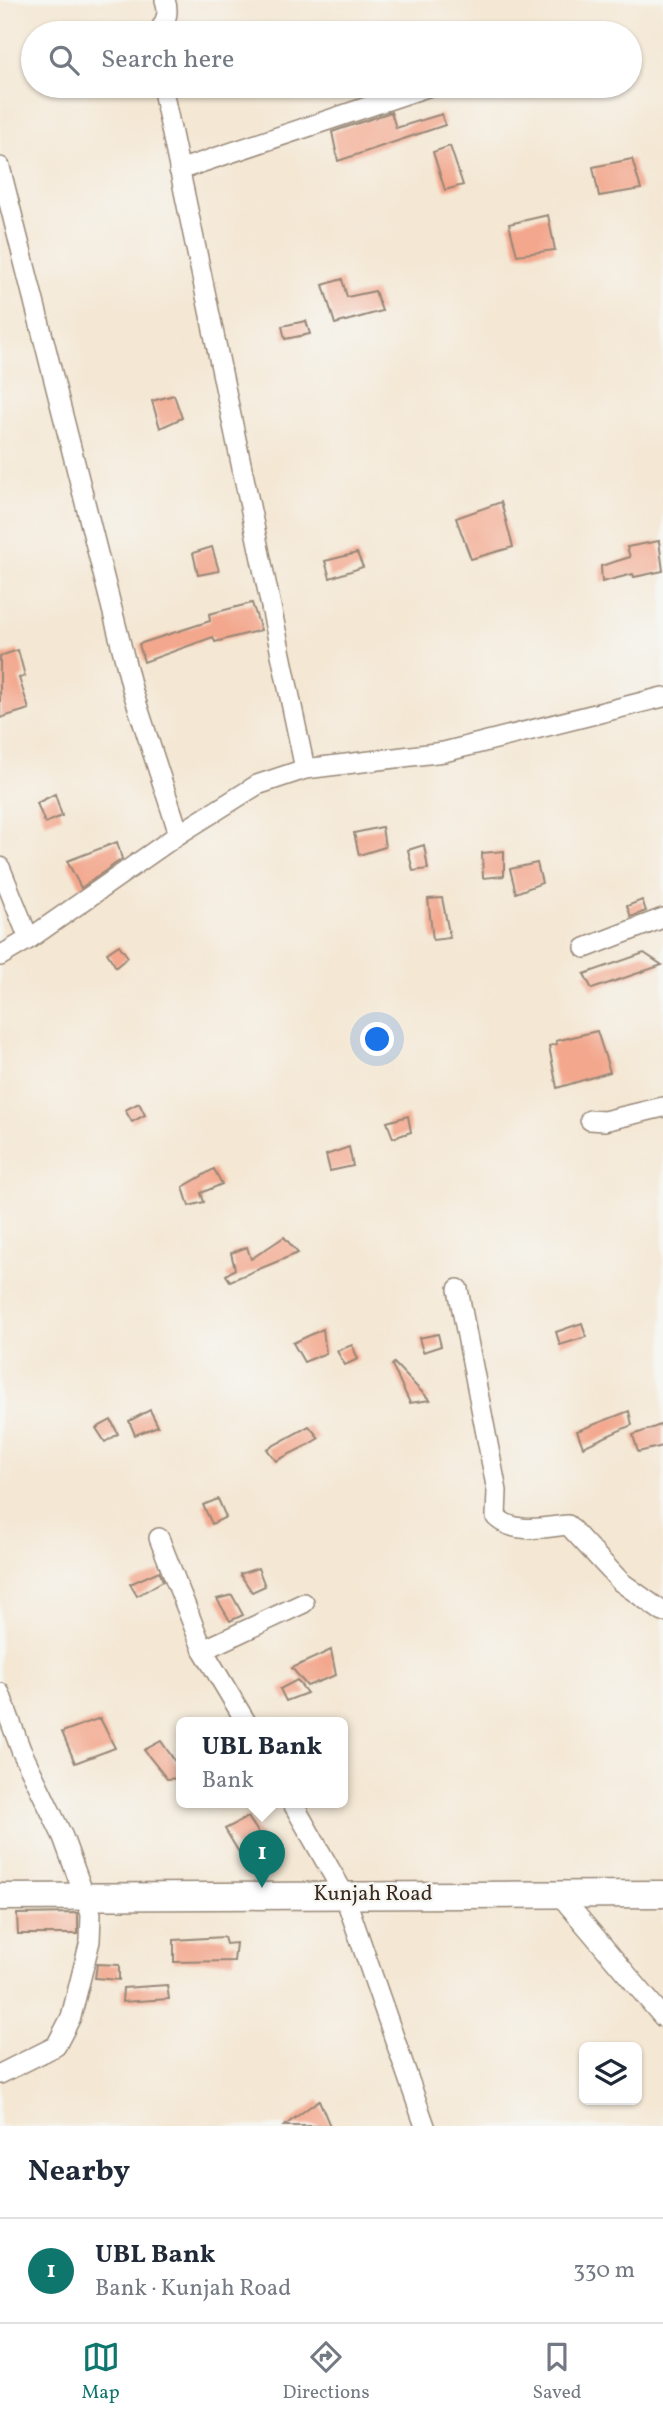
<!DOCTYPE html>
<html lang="en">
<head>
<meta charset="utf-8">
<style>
  body { margin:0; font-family:Vollkorn,serif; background:#f6f6f7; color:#1f2937 }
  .controls { position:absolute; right:21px; bottom:21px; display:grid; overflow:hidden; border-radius:10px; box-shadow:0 2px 5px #0004 }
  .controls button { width:63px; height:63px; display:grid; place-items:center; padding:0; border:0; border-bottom:2px solid #e0e1e3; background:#fff; color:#1f2937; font:35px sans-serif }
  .you { position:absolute; left:378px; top:1040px; width:24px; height:24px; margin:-18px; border:5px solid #fff; border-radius:50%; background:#1a73e8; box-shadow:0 0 0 10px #1a73e833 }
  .badge { display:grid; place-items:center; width:46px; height:46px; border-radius:50%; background:#0f766e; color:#fff; font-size:23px; font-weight:700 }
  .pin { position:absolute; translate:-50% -58px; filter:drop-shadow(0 2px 4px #0008) }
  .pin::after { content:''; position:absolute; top:37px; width:24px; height:21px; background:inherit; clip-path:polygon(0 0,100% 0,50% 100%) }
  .popup { position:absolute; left:176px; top:1717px; width:172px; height:91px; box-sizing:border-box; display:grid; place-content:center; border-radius:10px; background:#fff; filter:drop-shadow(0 2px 5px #0005); font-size:23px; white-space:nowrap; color:#747a83 }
  .popup b { font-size:26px; color:#1f2937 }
  .popup::after { content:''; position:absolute; left:50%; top:100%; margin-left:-14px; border:14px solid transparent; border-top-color:#fff }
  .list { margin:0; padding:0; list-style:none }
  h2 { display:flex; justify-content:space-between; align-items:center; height:91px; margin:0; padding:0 28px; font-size:30px }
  h2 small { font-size:23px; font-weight:400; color:#747a83 }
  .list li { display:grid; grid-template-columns:46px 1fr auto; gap:21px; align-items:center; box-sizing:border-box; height:105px; padding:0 28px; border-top:2px solid #e0e1e3 }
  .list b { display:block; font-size:26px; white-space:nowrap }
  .list p { margin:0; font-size:23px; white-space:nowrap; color:#747a83 }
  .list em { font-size:23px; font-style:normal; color:#747a83 }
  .icon { flex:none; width:38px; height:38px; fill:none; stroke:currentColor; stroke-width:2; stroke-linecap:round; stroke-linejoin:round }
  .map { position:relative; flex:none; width:663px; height:2126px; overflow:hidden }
  .search { position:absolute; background:#fff; box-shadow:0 2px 5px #0004; left:21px; right:21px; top:21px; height:77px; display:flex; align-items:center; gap:18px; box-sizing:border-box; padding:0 24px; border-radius:38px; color:#747a83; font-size:26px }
  .sheet { height:196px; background:#fff }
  nav { display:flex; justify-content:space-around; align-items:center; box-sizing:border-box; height:98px; border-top:2px solid #e0e1e3; background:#fff; font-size:19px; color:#747a83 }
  nav a { display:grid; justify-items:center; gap:4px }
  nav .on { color:#0f766e }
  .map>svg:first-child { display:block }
</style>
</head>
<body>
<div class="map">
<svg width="663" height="2126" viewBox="0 0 663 2126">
  <rect width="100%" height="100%" fill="#f6f6f2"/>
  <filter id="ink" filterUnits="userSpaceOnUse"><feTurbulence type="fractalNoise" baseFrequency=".0143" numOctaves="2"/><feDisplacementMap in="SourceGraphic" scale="14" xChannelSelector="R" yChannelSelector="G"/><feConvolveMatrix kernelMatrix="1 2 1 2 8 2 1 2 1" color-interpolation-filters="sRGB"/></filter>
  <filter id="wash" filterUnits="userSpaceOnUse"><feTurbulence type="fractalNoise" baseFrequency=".00686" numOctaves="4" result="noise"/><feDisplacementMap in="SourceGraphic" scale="28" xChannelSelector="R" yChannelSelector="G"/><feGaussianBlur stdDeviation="1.57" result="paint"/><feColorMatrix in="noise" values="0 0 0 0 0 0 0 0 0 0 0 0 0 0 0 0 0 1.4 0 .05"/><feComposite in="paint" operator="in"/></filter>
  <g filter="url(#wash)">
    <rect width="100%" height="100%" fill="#f4e7d3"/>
    <g id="blocks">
      <g fill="#f3a78d">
        <polygon points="391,112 396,128 442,114 445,125 338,161 332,132"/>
        <polygon points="450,146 463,185 445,190 433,152"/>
        <polygon points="632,159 641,189 599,196 593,167"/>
        <polygon points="548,215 555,250 517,255 509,224"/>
        <polygon points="342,279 347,297 375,291 382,311 335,324 323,285"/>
        <polygon points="306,321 310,334 285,339 282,326"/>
        <polygon points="174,395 182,418 160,428 152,401"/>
        <polygon points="501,502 513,547 471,559 456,518"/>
        <polygon points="659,541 663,571 634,577 633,574 602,582 601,566 630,557 627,547"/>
        <polygon points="212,547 219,571 198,575 193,553"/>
        <polygon points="357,553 363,567 330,578 325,561"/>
        <polygon points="252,603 261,630 215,642 213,637 144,662 139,644 210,621 209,614"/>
        <polygon points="18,650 25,676 19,678 29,709 0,718 0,656"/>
        <polygon points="55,794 62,816 45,823 37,803"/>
        <polygon points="382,827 385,847 359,855 354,833"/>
        <polygon points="117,842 122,859 81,888 67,861"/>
        <polygon points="424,845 428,869 413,871 408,850"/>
        <polygon points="504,851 504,876 483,878 482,853"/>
        <polygon points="537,863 542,883 516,893 510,869"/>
        <polygon points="442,898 450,938 433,940 428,899"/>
        <polygon points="642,900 646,911 631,917 627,906"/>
        <polygon points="119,945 128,957 116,967 107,953"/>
        <polygon points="644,953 662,965 592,989 584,974"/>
        <polygon points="597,1031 610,1072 557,1088 549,1046 557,1044 556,1041"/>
        <polygon points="139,1103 145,1115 132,1122 125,1110"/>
        <polygon points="408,1116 411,1132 393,1138 387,1122"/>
        <polygon points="349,1147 353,1166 330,1171 326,1155"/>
        <polygon points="214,1169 222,1184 201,1193 204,1202 189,1206 183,1187"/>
        <polygon points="284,1237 298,1253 230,1281 226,1275 235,1269 231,1253 247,1247 251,1259"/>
        <polygon points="582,1323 586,1337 560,1345 556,1332"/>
        <polygon points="323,1329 326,1353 304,1362 293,1343"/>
        <polygon points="438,1334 441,1346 423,1352 419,1338"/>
        <polygon points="352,1345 358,1359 345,1365 337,1351"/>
        <polygon points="394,1363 417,1387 430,1400 410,1403 392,1365"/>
        <polygon points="150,1410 158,1426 135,1435 129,1421"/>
        <polygon points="629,1411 632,1425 583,1447 577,1431"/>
        <polygon points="111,1420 118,1434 105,1442 96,1428"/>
        <polygon points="663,1424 663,1446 638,1452 633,1435"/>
        <polygon points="309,1426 319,1438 306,1446 276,1461 267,1449"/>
        <polygon points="218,1499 226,1517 212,1524 203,1505"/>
        <polygon points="258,1568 265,1586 252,1592 240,1574"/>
        <polygon points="159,1571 163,1581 137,1596 130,1584"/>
        <polygon points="232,1595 243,1615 230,1621 217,1599"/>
        <polygon points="331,1650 336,1675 307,1686 292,1668"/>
        <polygon points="297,1680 307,1693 286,1701 280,1689"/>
        <polygon points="100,1718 115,1748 75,1763 62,1732"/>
        <polygon points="161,1741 181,1770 181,1778 167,1779 144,1750"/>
        <polygon points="248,1817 268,1847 244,1861 225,1829"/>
        <polygon points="78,1913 78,1934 18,1934 17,1914"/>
        <polygon points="224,1937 226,1944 236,1943 234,1961 174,1962 174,1940"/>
        <polygon points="97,1964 119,1965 119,1980 95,1978"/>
        <polygon points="167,1985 169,1999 122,2002 123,1988"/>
        <polygon points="319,2100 330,2126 284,2126"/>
      </g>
    </g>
  </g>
  <g filter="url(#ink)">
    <use href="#blocks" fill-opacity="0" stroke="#988878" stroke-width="2"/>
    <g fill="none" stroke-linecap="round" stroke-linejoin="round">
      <defs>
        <g id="street">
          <path d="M158,33C165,22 170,14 165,0"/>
          <polyline points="162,86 305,769"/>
          <polyline points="0,167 133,692 179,834"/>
          <polyline points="179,170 430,86"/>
          <polyline points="0,867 29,939"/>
          <polyline points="585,948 663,918"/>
          <polyline points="0,956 29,939 179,834 257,785 305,769 444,752 663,697"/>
          <polyline points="590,1120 604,1121 663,1107"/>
          <path d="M458,1289L497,1491L496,1517C515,1535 544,1527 568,1525L621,1582L663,1612"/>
          <polyline points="159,1538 203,1650 246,1722"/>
          <polyline points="203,1650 304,1603"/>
          <polyline points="0,1693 21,1750 63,1837 91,1914 90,1941 71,2017 56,2046 0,2074"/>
          <polyline points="292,1802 344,1894 425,2126"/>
          <polyline points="559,1894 663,2017"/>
        </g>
        <polyline id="secondary" points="0,1897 663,1894"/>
      </defs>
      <use href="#street" stroke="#988878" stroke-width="22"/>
      <use href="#secondary" stroke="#988878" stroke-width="29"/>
      <use href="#street" stroke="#fff" stroke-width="19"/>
      <use href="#secondary" stroke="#fff" stroke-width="26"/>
    </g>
  </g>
  <g text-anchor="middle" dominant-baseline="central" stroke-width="5" stroke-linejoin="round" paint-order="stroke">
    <g font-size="21" fill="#3b2a1e" stroke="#f6f6f2">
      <text x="373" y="1894">Kunjah Road</text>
    </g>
  </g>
</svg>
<div class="controls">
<button><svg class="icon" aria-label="layers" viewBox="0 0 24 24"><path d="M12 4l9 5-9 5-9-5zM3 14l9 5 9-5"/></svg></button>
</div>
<div class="you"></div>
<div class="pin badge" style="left:262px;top:1888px">1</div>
<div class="popup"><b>UBL Bank</b>Bank</div>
<div class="search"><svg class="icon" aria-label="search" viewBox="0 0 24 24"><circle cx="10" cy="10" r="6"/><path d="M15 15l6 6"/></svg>Search here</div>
</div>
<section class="sheet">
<h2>Nearby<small></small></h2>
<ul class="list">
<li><span class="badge">1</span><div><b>UBL Bank</b><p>Bank · Kunjah Road</p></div><em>330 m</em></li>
</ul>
</section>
<nav>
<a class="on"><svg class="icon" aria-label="map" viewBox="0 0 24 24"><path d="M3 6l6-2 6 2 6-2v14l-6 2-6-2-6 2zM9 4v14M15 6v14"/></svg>Map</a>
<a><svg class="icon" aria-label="directions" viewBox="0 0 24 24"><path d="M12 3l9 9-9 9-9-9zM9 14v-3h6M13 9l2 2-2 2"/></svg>Directions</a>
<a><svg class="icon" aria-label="saved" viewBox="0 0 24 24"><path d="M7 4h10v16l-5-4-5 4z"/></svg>Saved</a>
</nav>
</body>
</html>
